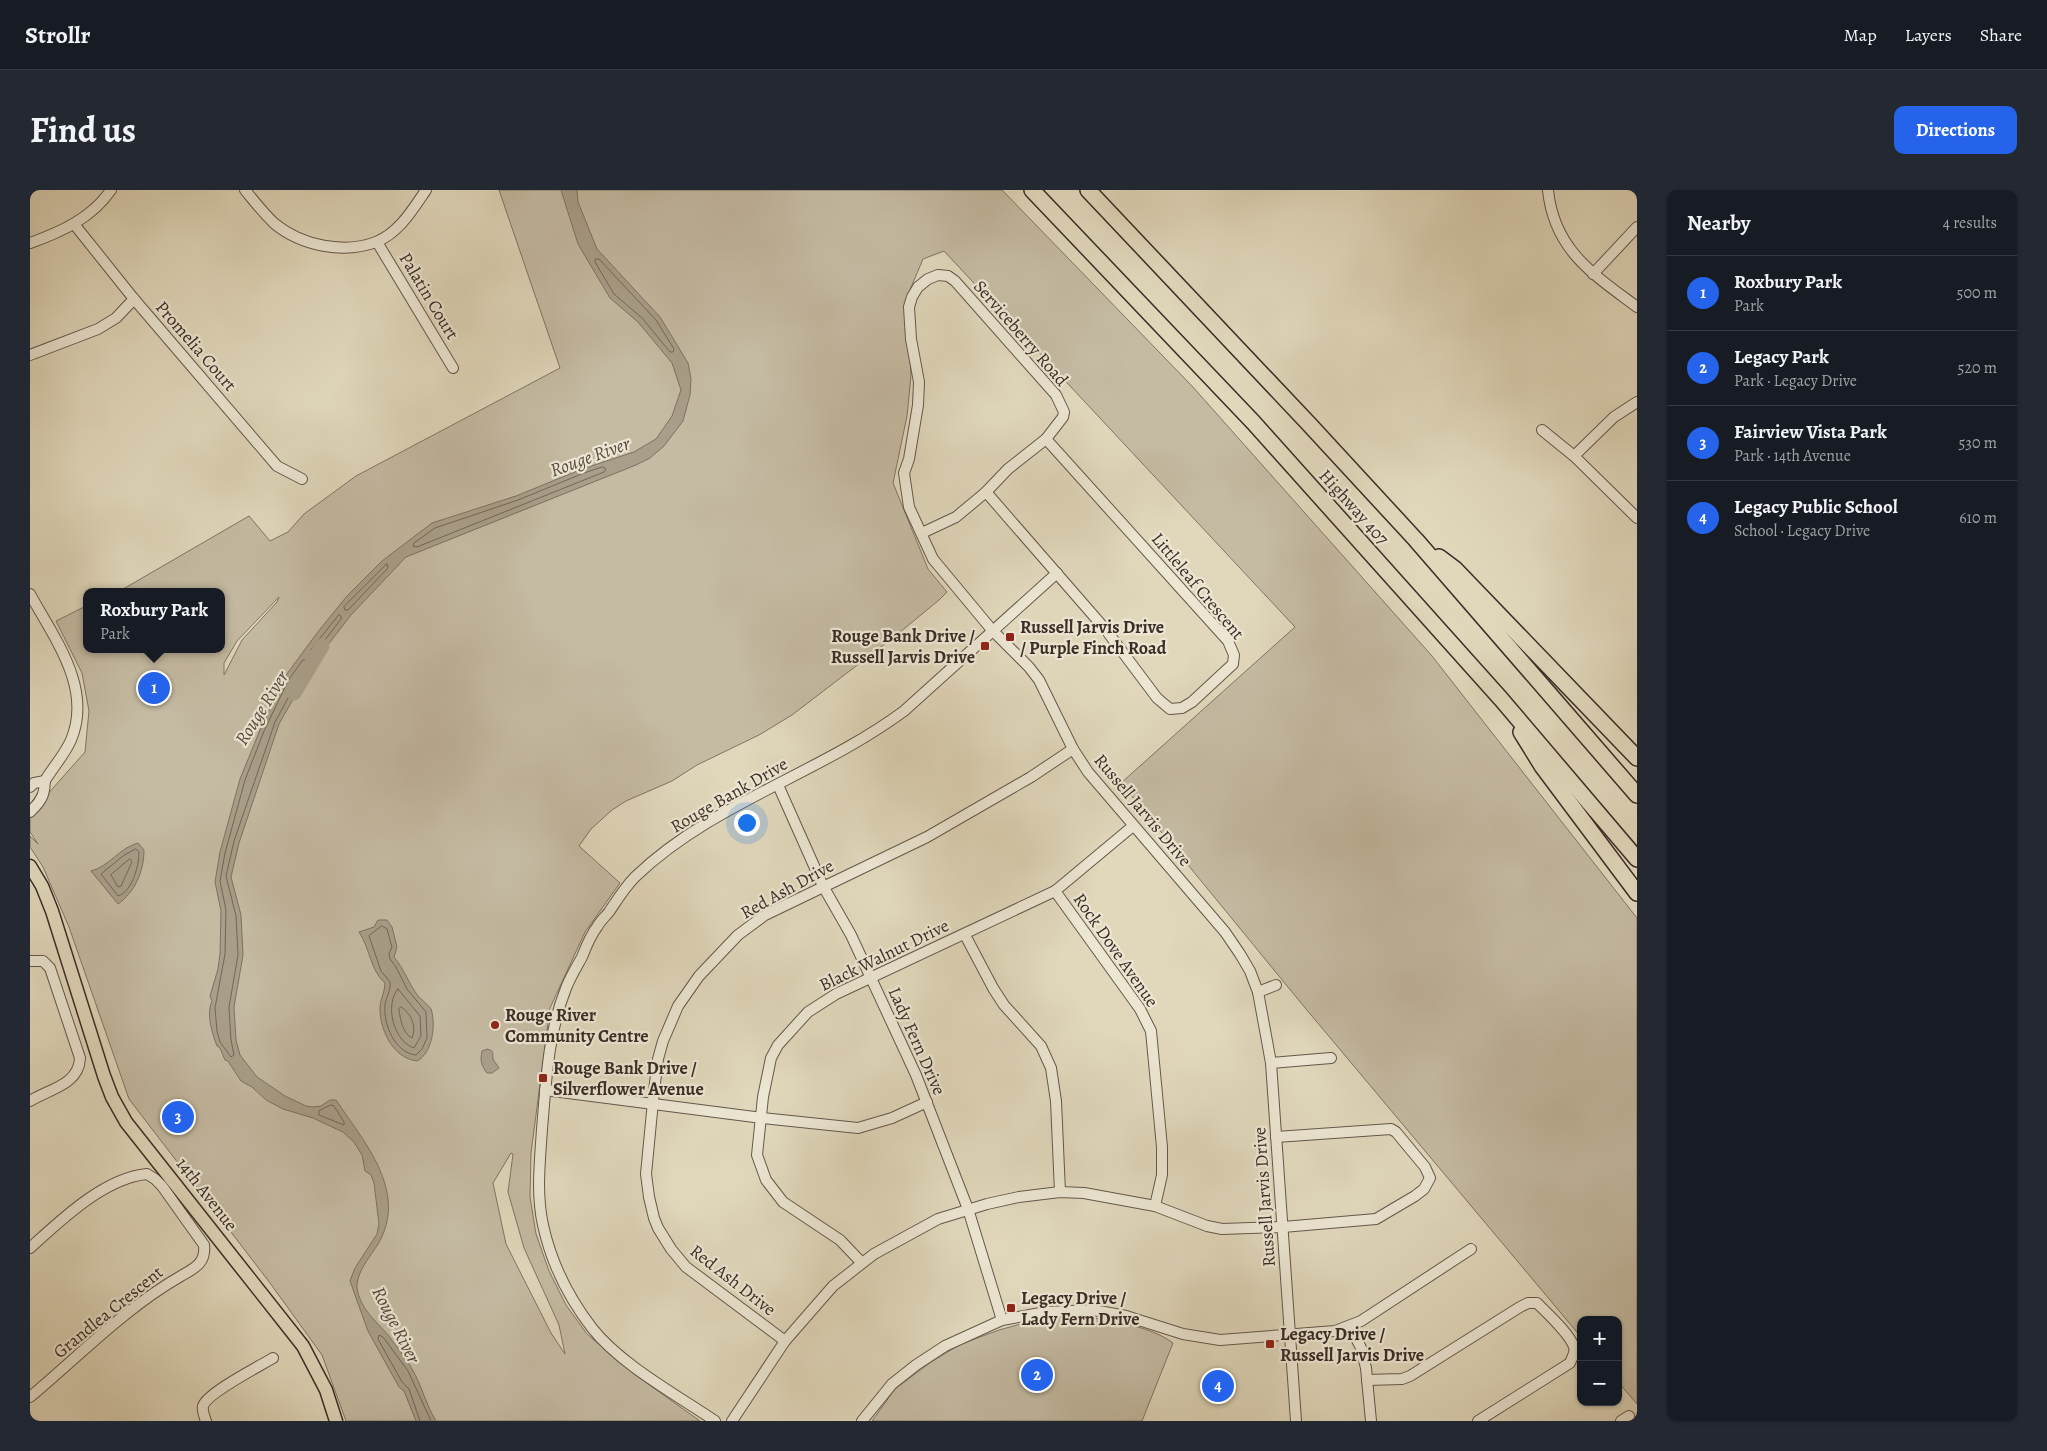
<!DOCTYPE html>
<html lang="en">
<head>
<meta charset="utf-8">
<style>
  body { margin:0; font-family:Alegreya,serif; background:#242831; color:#f1f3f6 }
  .controls { position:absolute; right:15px; bottom:15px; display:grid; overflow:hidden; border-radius:10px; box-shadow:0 1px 4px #0004 }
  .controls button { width:45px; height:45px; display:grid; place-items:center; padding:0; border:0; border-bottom:1px solid #363941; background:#171b24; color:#f1f3f6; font:25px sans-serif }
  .you { position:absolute; left:716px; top:632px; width:18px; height:18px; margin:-12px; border:4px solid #fff; border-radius:50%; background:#1a73e8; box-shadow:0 0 0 8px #1a73e833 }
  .badge { display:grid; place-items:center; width:32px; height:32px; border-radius:50%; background:#2563eb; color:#fff; font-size:16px; font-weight:700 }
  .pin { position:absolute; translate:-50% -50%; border:2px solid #fff; box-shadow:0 1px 5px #0006 }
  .popup { position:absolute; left:53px; top:398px; width:142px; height:65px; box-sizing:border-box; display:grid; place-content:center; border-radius:10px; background:#171b24; filter:drop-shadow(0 1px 4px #0005); font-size:16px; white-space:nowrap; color:#9ea1a6 }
  .popup b { font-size:19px; color:#f1f3f6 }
  .popup::after { content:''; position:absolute; left:50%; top:100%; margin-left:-10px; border:10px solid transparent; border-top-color:#171b24 }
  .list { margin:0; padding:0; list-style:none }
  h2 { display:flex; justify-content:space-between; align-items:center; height:65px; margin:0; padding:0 20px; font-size:21px }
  h2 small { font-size:16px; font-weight:400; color:#9ea1a6 }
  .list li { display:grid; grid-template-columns:32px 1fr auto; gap:15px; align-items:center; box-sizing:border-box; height:75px; padding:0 20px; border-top:1px solid #363941 }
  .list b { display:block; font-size:19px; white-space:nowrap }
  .list p { margin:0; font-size:16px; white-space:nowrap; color:#9ea1a6 }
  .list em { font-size:16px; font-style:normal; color:#9ea1a6 }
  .map { position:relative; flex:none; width:1607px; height:1231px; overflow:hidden; border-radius:10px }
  header { display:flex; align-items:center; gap:30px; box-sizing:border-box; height:70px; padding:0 25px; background:#171b24; border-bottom:1px solid #363941 }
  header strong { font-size:24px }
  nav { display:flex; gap:28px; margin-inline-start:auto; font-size:18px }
  .intro { display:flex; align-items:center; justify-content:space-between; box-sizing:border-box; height:120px; padding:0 30px }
  h1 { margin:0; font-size:35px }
  .button { padding:12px 22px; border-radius:10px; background:#2563eb; color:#fff; font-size:18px; font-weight:700 }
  main { display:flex; gap:30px; padding:0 30px }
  aside { flex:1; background:#171b24; border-radius:10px; box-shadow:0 1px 4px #0004 }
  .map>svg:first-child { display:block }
</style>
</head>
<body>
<header>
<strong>Strollr</strong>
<nav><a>Map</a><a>Layers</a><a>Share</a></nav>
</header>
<div class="intro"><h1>Find us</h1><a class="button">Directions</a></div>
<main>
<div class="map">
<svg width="1607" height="1231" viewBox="0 0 1607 1231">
  <rect width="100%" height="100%" fill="#e1d8bc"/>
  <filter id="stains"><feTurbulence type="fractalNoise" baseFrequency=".004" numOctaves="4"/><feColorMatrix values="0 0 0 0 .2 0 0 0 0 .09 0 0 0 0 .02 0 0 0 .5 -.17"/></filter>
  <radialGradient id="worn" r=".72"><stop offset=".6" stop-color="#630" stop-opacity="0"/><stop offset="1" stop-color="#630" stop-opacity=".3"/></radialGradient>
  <g fill="#c5bba3" stroke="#807465" fill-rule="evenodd">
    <path d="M469,0H972L1162,196L1402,466L1607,728V1214L1588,1192V1130H1551V1147L1271,813L1091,593L1265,437L914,61L893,69L876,109L881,185L877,226L863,293L898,379L917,402L909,410L864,447L762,525L729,545L667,575L642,591L596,611L582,620L561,639L549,656L590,693L555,742L520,818L501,963L500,1007L506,1044L519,1081L536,1115L557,1144L604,1184L670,1231H316L292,1165L240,1093L99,909L39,737L13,677L0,657V646L8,654L0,642V624L55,562L59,521L52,483L26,431L56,416V459H192V402H88L219,326L240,351L258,342L274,324L326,286L530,178ZM249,407L247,412L212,450L194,485V473L207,451ZM481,963L483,964L478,1002L494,1058L529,1135L535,1164L521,1143L476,1054L463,993Z"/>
    <path d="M1060,1127C1088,1133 1120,1136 1143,1153L1112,1231H842L865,1199L901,1172L931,1154L969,1140L1013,1128Z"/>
  </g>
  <g fill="#a99e89" stroke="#7d7162">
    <path d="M531,0H547L548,12L567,59L630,127L658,173L661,189L660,205L653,231L634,256L620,268L606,275L376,367L321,425L283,474L249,534L209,653L201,687L211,725L213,765L204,817L206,850L210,865L227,887L255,906L276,916L283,917L291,916L300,910H306C334,952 379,1002 348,1054C341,1066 326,1082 327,1098C330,1119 346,1131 358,1145C366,1156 376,1168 382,1179C392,1196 396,1215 406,1231H386L374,1201L369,1197L338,1141L320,1091L325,1078L347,1044L349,1034L344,993L341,985L335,981L332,965L324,952L313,942L283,928L253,919L236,910L222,897L211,891L198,871L195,870L190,858L187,856C182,843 176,824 182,811L180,806L188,779L190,764L191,721L185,692L190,662L210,589L230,540L254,488L287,443L317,406L352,371L402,333L486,306L552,279L604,262L626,249L642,226L651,200L642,173L608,132L580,108L548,54Z"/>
    <path d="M108,653L114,660C114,681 105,702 88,714L61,681C80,676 89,658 108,653Z"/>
    <path d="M348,730H357L362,737L367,757L364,767C374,779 379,794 388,806C390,808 400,817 401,819C406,833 403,863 387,871C362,868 349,838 350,816C351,808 355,801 355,793C340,780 340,758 329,742L344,737Z"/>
    <path d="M457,859C465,861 462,863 463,869C464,872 467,874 469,878L462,883H457C451,875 450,870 452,861Z"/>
  </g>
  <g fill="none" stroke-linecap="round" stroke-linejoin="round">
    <g stroke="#726658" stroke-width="1">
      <polygon points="566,69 569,69 626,130 644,159 643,162 640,162 612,128 584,104 565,72"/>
      <polygon points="573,277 576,279 574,282 387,357 383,356 384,353 405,338 488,310 554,283"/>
      <polygon points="357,374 358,378 318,420 315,420 314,417"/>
      <polygon points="309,425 311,426 311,429 285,463 281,463 281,460"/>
      <polygon points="273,470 277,470 277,473 245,532 204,651 196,686 206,726 208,765 199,817 201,850 204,865 201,867 190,852 187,841 185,818 195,764 196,720 190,691 195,663 215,590 234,541 258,491"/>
      <path d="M106,659L109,662C109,676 102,702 88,706L71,684L93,666Z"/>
      <polygon points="100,669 102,672 91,696 88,697 81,685"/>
      <path d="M352,736L357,739L362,757L359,764L360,769L366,777L377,799L396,822L397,848L392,859L386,865C365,863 353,834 355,815C356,807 361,801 360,792L351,781L339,746Z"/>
      <path d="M368,799L390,826L391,846L384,858C364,852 354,815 368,799Z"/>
      <path d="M371,817C381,823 387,837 382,848C373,844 370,829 369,819Z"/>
      <polygon points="301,915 304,916 314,932 314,935 289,925 289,921"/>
      <polyline points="390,1231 379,1199 372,1192 348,1149 349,1145 353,1147 378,1181 401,1231"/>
    </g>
    <polyline stroke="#a99e89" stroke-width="15" points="264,503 292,456"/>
    <defs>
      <g id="minor">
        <path d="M215,0C224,11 234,24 245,34C272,56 314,64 346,52C369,43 383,19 396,0"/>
        <path d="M1518,0C1524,60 1563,84 1607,117"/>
        <polyline points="44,34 104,109 247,276 272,289"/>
        <polyline points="347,52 423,178"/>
        <path d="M0,53C31,42 62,28 81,0"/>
        <polyline points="1563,84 1607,37"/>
        <polyline points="0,165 68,139 86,128 104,109"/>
        <polyline points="1512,240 1544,266 1607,328"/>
        <polyline points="1544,266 1584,227 1607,212"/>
        <polyline points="956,302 1076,440 1127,508 1140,519 1152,518 1162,512 1203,474 1204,465 1198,451 1016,249"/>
        <polyline points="892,343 926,327 956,302 978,279 1016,249 1033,227 1034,222 1026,205 925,91 918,86 908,85 898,89 888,97 882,107 879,117 881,149 889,192 888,215 879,269 874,283 879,317 903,369 962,440 999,477 1009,490 1043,559 1058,582 1195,742 1210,764 1220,781 1228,802 1241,873 1266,1231"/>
        <path d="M0,404C24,448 63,498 41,550C35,564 24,576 16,589C14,592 15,596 14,600C13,609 6,616 0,622"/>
        <polyline points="748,595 793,696 821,745 886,885 938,1019 972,1130"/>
        <polyline points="0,597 4,593 15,591"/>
        <polyline points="1025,701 1110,819 1121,841 1132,957 1132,985 1125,1016"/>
        <polyline points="935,745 963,798 974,815 1011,856 1021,878 1026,911 1030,1002"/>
        <path d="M0,771H13L20,778L50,868C49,895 19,899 0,911"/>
        <polyline points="1228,802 1246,795"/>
        <polyline points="1241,873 1301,868"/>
        <polyline points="515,900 732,928 828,938 862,928 897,912"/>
        <path d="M0,1058C31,1030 74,988 117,984L125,989L132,996L174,1055C176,1073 165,1078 151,1086C95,1118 49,1166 0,1207"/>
        <polyline points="831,1072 810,1050 753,1012 736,990 727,965 733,907 741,868 748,855 778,822 806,804 1025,701 1103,636"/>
        <polyline points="1320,1136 1331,1158 1336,1178 1341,1231"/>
        <polyline points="755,1151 656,1077 641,1059 628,1038 624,1028 619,1007 616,984 624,901 628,869 633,851 648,816 669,786 708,745 735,725 897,647 1001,587 1043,559"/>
        <path d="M1337,1190L1372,1189L1380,1186L1490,1117L1498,1113H1507C1517,1123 1540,1144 1544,1157C1546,1163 1542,1167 1540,1173L1448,1231"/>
        <path d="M176,1231C174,1226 172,1221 173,1216C177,1203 230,1176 243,1168"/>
        <path d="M685,1231C647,1205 590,1174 562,1138C539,1108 521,1072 513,1035C506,1003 510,971 512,939C516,893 518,844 535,801C539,789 546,778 552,767C556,757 560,746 567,737C570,731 575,727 579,722C587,710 595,697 605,687C682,613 789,584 874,521L1027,383"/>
        <polyline points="702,1231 755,1151 803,1096 844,1064 908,1029 957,1014 989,1007 1030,1002 1054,1003 1125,1016 1177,1036 1192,1039 1253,1037 1346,1029 1385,1006 1394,999 1400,988 1395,977 1366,942 1361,939 1246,947"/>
        <polyline points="832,1231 862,1194 886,1175 915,1156 972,1130 1016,1122 1063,1120 1096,1126 1153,1144 1190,1150 1305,1141 1331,1131 1441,1059"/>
        <polyline points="1591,1231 1599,1226"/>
      </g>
      <polyline id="major" points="0,676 12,696 22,721 74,886 82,907 96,932 273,1156 296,1200 306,1231"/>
      <g id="highway">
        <polyline points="1002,0 1223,232 1471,509 1607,669"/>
        <polyline points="1058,0 1279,234 1386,350 1607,605"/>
        <polyline points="1409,367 1425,379 1607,568"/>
        <polyline points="1491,542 1512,576 1607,703"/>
      </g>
    </defs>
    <use href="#minor" stroke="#64584c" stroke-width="12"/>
    <use href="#major" stroke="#3b2d27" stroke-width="15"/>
    <use href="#highway" stroke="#3b2d27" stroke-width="18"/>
    <use href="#minor" stroke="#ece6d3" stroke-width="10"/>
    <use href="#major" stroke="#e1d8bc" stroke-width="12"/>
    <use href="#highway" stroke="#e1d8bc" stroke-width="15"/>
  </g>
  <g fill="#8f2418" stroke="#ece6d3" stroke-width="2">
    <rect x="975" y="442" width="10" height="10" rx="2.5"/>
    <rect x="950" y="451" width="10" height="10" rx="2.5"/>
    <circle cx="465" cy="835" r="5"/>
    <rect x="508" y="883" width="10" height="10" rx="2.5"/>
    <rect x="976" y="1113" width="10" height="10" rx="2.5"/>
    <rect x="1235" y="1149" width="10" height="10" rx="2.5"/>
  </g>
  <g text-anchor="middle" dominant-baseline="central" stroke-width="4.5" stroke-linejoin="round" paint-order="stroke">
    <g font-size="18" fill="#3b2d27" stroke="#ece6d3">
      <text transform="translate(399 106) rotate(59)">Palatin Court</text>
      <text transform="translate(991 143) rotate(49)">Serviceberry Road</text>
      <text transform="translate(166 156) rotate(49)">Promelia Court</text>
      <text transform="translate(1324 317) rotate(48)">Highway 407</text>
      <text transform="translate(1168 396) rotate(50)">Littleleaf Crescent</text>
      <text transform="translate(699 605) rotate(-30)">Rouge Bank Drive</text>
      <text transform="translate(1113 620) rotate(50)">Russell Jarvis Drive</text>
      <text transform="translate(757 699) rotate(-29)">Red Ash Drive</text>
      <text transform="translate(1086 760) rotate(55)">Rock Dove Avenue</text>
      <text transform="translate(854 765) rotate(-26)">Black Walnut Drive</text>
      <text transform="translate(887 851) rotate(66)">Lady Fern Drive</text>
      <text transform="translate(177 1004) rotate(52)">14th Avenue</text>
      <text transform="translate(1234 1007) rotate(-94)">Russell Jarvis Drive</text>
      <text transform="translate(703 1090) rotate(38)">Red Ash Drive</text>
      <text transform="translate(78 1122) rotate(-39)">Grandlea Crescent</text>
    </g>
    <g font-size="18" font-weight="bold" fill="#3b2d27" stroke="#ece6d3" text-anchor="start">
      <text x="990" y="437">Russell Jarvis Drive<tspan x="990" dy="21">/ Purple Finch Road</tspan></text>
      <text x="945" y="446" text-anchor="end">Rouge Bank Drive /<tspan x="945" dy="21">Russell Jarvis Drive</tspan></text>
      <text x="475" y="825">Rouge River<tspan x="475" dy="21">Community Centre</tspan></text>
      <text x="523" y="878">Rouge Bank Drive /<tspan x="523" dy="21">Silverflower Avenue</tspan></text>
      <text x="991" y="1108">Legacy Drive /<tspan x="991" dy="21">Lady Fern Drive</tspan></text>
      <text x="1250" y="1144">Legacy Drive /<tspan x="1250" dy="21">Russell Jarvis Drive</tspan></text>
    </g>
    <g font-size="19" font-style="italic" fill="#564940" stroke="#ece6d3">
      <text transform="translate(560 267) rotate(-20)">Rouge River</text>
      <text transform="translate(232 518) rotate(-58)">Rouge River</text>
      <text transform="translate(366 1135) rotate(63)">Rouge River</text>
    </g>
  </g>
  <rect width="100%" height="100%" filter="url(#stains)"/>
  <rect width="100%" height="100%" fill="url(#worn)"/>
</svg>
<div class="controls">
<button>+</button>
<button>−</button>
</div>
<div class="you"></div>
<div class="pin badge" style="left:124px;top:498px">1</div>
<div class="popup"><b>Roxbury Park</b>Park</div>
<div class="pin badge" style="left:1007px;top:1185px">2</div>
<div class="pin badge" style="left:148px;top:927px">3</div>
<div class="pin badge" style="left:1188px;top:1196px">4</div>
</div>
<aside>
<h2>Nearby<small>4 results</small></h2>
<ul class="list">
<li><span class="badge">1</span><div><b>Roxbury Park</b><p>Park</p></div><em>500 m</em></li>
<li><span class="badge">2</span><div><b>Legacy Park</b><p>Park · Legacy Drive</p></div><em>520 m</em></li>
<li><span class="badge">3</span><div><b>Fairview Vista Park</b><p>Park · 14th Avenue</p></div><em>530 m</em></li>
<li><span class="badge">4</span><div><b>Legacy Public School</b><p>School · Legacy Drive</p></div><em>610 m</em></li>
</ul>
</aside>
</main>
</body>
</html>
